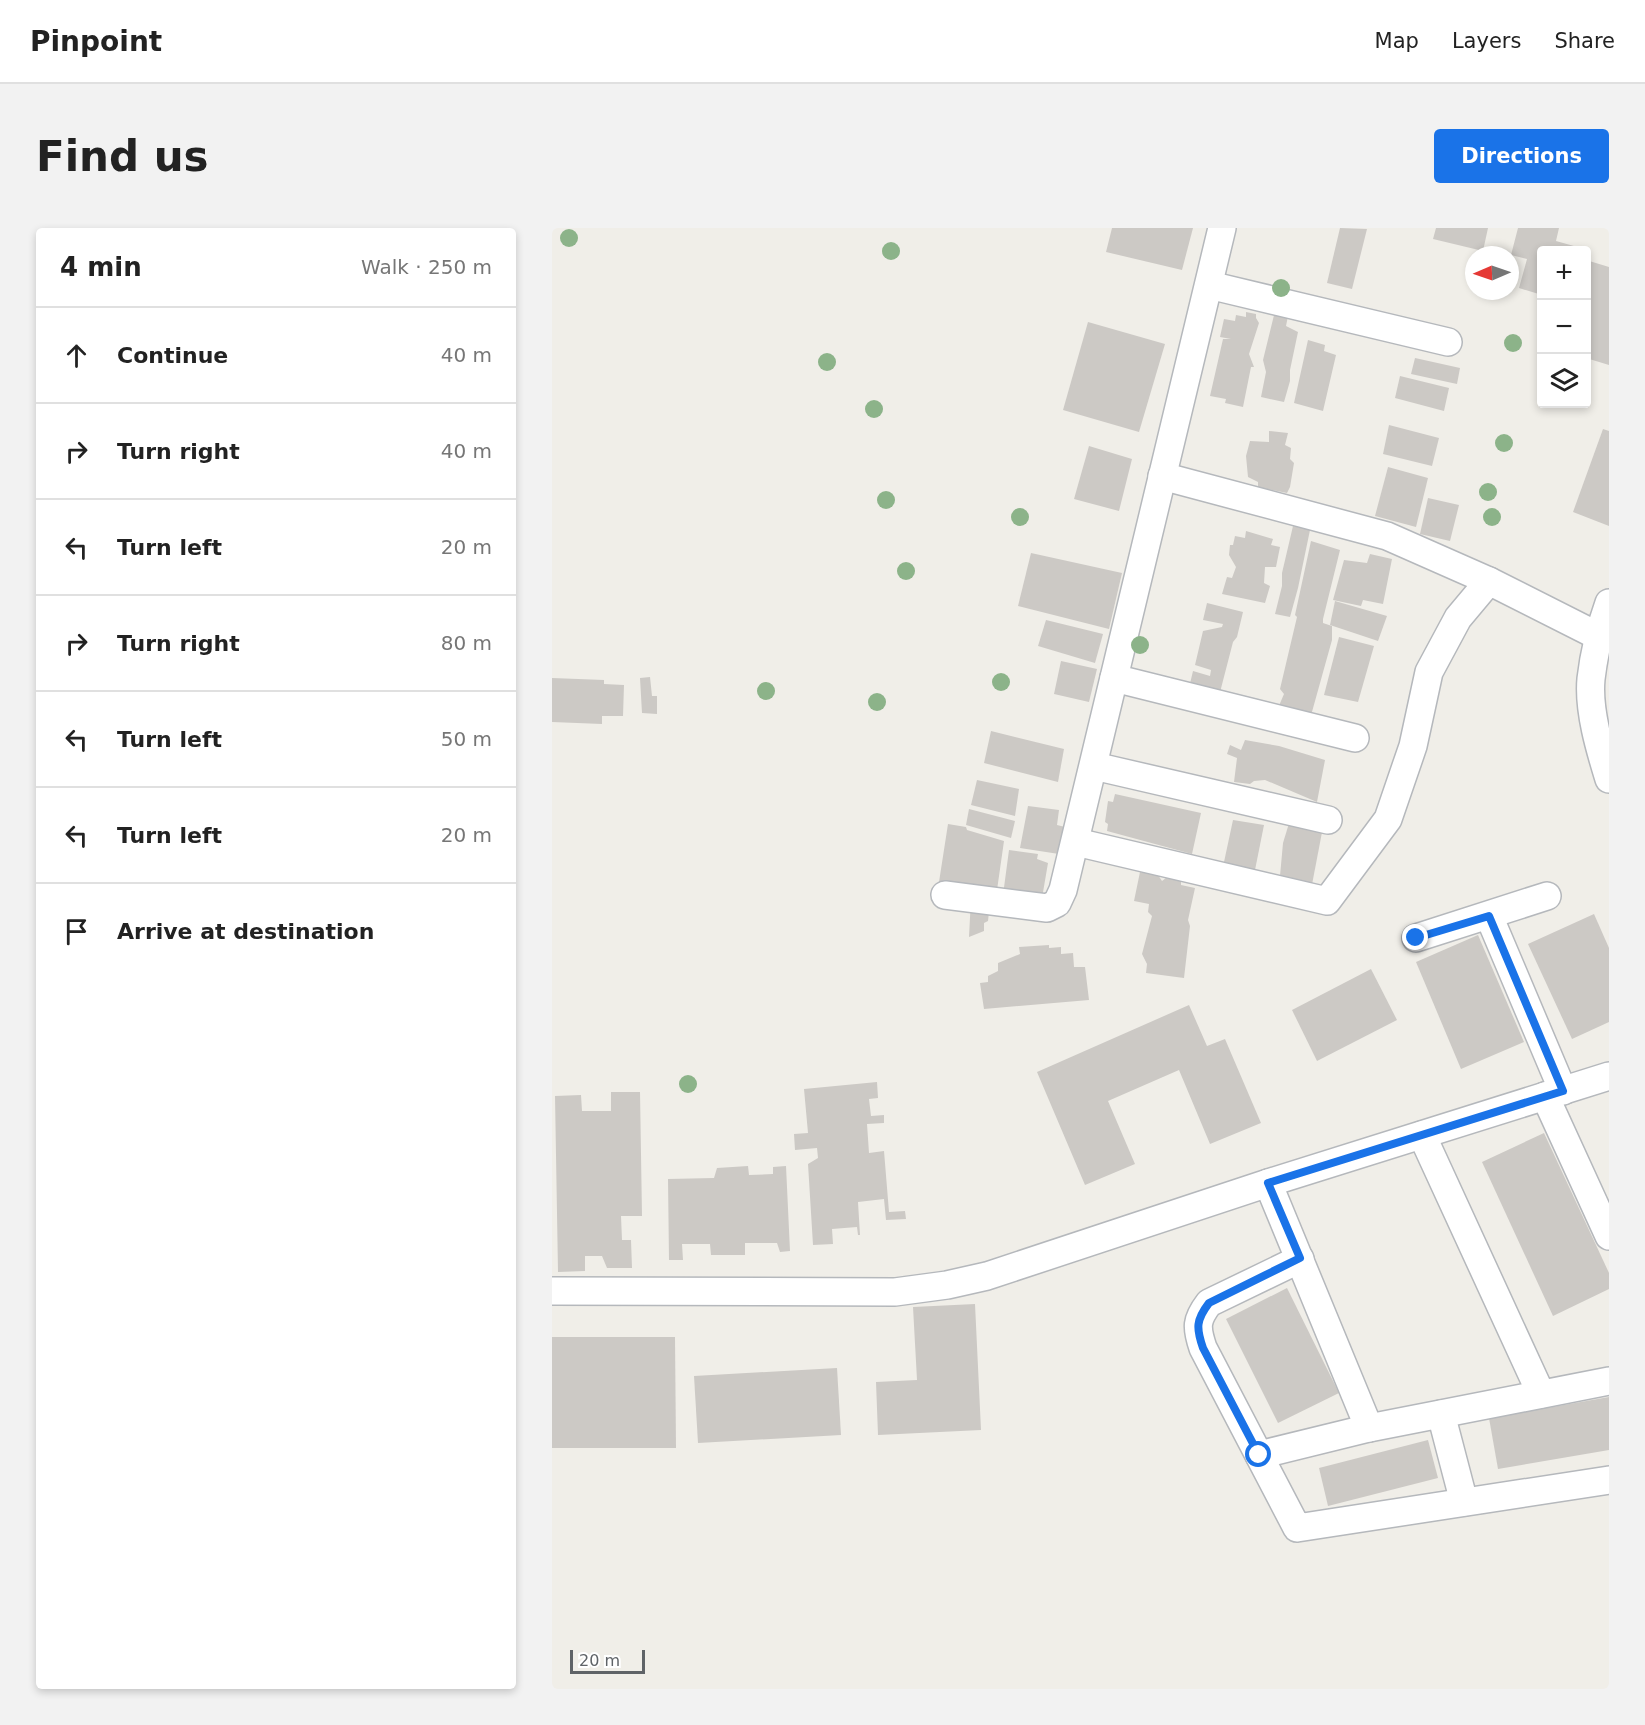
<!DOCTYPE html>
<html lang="en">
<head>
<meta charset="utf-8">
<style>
  body { margin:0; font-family:"DejaVu Sans",sans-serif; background:#f2f2f2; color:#222 }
  .controls { position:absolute; right:18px; top:18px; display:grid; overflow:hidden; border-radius:6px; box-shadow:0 3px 9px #0003 }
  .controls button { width:54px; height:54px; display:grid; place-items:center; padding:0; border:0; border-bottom:2px solid #e0e0e0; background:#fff; color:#222; font:30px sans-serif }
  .compass { position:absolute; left:913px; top:18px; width:54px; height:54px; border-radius:50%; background:#fff; box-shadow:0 3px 9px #0003; rotate:268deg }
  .scale { position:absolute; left:18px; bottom:15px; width:75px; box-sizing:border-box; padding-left:6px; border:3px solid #5f6367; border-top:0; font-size:16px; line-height:21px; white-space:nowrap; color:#5f6367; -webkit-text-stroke:4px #fff; paint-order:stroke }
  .stop { position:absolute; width:18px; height:18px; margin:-14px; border:4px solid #1a73e8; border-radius:50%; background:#fff }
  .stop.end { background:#1a73e8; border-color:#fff; box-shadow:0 2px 6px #0008 }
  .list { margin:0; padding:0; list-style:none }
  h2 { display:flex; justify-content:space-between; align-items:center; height:78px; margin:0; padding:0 24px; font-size:26px }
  h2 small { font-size:20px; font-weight:400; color:#767676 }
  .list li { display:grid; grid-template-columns:39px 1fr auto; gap:18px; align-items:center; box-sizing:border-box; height:96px; padding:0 24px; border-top:2px solid #e0e0e0 }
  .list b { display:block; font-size:22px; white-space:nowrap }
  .list em { font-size:20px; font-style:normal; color:#767676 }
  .icon { flex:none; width:33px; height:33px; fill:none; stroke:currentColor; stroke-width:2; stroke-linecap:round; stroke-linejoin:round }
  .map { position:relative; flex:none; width:1057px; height:1461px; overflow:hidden; border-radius:6px }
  header { display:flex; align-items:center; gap:36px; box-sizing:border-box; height:84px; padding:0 30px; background:#fff; border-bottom:2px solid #e0e0e0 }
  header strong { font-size:28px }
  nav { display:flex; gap:33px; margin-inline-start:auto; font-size:21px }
  .intro { display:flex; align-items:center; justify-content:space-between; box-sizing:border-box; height:144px; padding:0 36px }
  h1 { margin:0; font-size:42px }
  .button { padding:15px 27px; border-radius:6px; background:#1a73e8; color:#fff; font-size:21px; font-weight:700 }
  main { display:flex; gap:36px; padding:0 36px }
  aside { flex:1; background:#fff; border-radius:6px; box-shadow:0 3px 9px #0003 }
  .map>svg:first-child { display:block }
</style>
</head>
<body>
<header>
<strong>Pinpoint</strong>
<nav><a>Map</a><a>Layers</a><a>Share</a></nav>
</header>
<div class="intro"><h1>Find us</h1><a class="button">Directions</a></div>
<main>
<aside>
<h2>4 min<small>Walk · 250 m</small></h2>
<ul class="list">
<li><svg class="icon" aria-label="ahead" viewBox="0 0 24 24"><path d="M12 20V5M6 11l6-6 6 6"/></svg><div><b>Continue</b></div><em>40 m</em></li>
<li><svg class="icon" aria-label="right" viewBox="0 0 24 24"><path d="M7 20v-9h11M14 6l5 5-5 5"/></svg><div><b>Turn right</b></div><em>40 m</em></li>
<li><svg class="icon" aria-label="left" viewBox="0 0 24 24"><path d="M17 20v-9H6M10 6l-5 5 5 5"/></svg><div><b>Turn left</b></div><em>20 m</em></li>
<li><svg class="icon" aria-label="right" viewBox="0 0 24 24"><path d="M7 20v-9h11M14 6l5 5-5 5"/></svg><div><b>Turn right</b></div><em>80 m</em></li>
<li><svg class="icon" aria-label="left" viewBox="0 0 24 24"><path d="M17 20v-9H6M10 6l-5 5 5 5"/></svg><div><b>Turn left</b></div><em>50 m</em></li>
<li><svg class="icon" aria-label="left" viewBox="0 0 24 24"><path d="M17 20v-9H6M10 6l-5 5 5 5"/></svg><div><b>Turn left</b></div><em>20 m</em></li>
<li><svg class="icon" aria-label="arrive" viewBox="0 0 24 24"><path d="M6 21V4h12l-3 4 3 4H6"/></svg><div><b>Arrive at destination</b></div></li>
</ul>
</aside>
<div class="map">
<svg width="1057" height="1461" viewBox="0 0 1057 1461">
  <rect width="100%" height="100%" fill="#f0eee8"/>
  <g fill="#ccc9c5">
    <polygon points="560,0 641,0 630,42 554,24"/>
    <polygon points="788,0 815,1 800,61 775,55"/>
    <polygon points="884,0 936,0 931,23 881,11"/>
    <polygon points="966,0 1007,0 1004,13 1029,20 1029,22 990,22 990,67 967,60 975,31 959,27"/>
    <polygon points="1034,32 1057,39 1057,137 1034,130"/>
    <polygon points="723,83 736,88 734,98 746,104 738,142 738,153 732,174 709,169 714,144 711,132"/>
    <polygon points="694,84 704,86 704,90 707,95 697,126 702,139 699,139 691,179 673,175 674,171 658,168 671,111 679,111 668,109 672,91 683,93 684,87 694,89"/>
    <polygon points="536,94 613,116 587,204 511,182"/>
    <polygon points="756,112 773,117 772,123 784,127 771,183 742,175"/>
    <polygon points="863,130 908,140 905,156 859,146"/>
    <polygon points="848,148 897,160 892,183 843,170"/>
    <polygon points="837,197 887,210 880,238 831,226"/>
    <polygon points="1051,201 1057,203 1057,298 1021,284"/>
    <polygon points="717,203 736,205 733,217 739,220 738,231 742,235 738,259 735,265 706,259 706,254 696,249 694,228 698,213 717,214"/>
    <polygon points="537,218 580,231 567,283 522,271"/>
    <polygon points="836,239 876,250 864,299 823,288"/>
    <polygon points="876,270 907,277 898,313 868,306"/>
    <polygon points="741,298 758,302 746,360 738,389 723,386 730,358 730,345"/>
    <polygon points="694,303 721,311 719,317 728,319 724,339 713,339 712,355 718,358 713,375 670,366 675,349 680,350 684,339 677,327 678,317 681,317 683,308 693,310"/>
    <polygon points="759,313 788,322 771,391 771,395 780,398 780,412 758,491 726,480 732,466 728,461 745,389 743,387"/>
    <polygon points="479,325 570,345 557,401 466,378"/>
    <polygon points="818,326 840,331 831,376 811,372 809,378 781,372 792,332 815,335"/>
    <polygon points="783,373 835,388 826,413 778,397"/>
    <polygon points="655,375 691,384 685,409 681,414 666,472 636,464 641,443 658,448 659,442 643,437 651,403 670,399 671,396 651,392"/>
    <polygon points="494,392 551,406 543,435 486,418"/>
    <polygon points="787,409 822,418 806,474 772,467"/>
    <polygon points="509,433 545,441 537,474 502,466"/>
    <polygon points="98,449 100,468 105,468 105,486 90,485 88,450"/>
    <polygon points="0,450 52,452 52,456 72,457 71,488 50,488 50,496 0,494"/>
    <polygon points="439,503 512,521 506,554 432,535"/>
    <polygon points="693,512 727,518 773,532 765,574 713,552 702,553 698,556 682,554 685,530 675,526 678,517 689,522"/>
    <polygon points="425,552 467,561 463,588 419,577"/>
    <polygon points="563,566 649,585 640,626 555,603 556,596 553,594 556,573 561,574"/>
    <polygon points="476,578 507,582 505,597 513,599 507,626 468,620"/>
    <polygon points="417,581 463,593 459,610 414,597"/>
    <polygon points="681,592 712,597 703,642 672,634"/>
    <polygon points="738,592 771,599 758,667 727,659 731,615"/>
    <polygon points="396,596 414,599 415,602 452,613 445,662 387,654"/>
    <polygon points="457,622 486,626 485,631 496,635 489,676 451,667"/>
    <polygon points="588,644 606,647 610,653 614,650 629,653 629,657 643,660 636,692 638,698 632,750 594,745 595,736 590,726 600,688 596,684 597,676 582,673"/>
    <polygon points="419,670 437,684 436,693 432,695 432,703 417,709"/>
    <polygon points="1042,686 1057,720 1057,794 1020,811 976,716"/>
    <polygon points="926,707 972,814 909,841 864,734"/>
    <polygon points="497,717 497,720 509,719 509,726 521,725 522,739 533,739 537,772 432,781 428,755 436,754 436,748 446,743 446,735 468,726 467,719"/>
    <polygon points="819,741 845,792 765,833 740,782"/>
    <polygon points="637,777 655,818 673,811 709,895 658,916 627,842 556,873 583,936 533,957 485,844"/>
    <polygon points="325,854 326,870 317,871 319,888 332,887 332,895 315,896 317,925 332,923 337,984 353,983 354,991 334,992 332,971 306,974 308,1007 306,1007 305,999 280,1001 281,1016 261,1017 256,936 266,930 265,920 243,922 242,906 256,905 252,861"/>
    <polygon points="59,864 88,864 90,988 69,988 70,1012 79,1012 80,1040 55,1040 50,1028 33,1028 33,1043 6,1044 3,868 29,867 30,883 59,883"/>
    <polygon points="992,905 1057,1045 1057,1061 1001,1088 930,934"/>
    <polygon points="196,938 197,947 221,946 221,939 234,938 238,1023 228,1024 225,1015 193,1015 193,1027 159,1027 158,1016 130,1016 131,1032 117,1032 116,951 162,950 165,940"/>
    <polygon points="735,1060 787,1165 726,1195 674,1091"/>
    <polygon points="423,1076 429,1202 326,1207 324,1154 365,1152 361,1079"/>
    <polygon points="0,1109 123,1109 124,1220 0,1220"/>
    <polygon points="285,1140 289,1207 146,1215 142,1148"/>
    <polygon points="1057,1169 1057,1222 946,1241 937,1190"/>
    <polygon points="876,1212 886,1250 776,1278 767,1240"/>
  </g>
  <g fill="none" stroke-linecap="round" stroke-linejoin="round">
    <defs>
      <g id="minor">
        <polyline points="657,57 896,114"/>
        <polyline points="610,248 835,308 937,353"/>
        <path d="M1057,375C1048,400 1042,425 1039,451C1036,482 1048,522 1057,551"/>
        <polyline points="562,450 803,510"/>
        <polyline points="542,538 776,592"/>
        <polyline points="524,614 775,673 836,591 861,518 877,444 906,390 937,353 1046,408"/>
        <polyline points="393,667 495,680 505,675 511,662 670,0"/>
        <polyline points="937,688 1011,863"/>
        <polyline points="864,710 995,668"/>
        <polyline points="993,868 1057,1008"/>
        <polyline points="870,907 989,1166"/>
        <polyline points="716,955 817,1200"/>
        <path d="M748,1031L657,1075C644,1092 644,1099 651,1120L745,1300L1057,1252"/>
        <polyline points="0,1063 343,1064 395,1057 435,1048 716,955 1057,848"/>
        <polyline points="889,1186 912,1274"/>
        <polyline points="707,1227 817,1200 1057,1153"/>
      </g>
    </defs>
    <use href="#minor" stroke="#b5b8bc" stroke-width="30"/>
    <use href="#minor" stroke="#fff" stroke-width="27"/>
  </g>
  <g fill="#8cb389">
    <circle cx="17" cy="10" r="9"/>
    <circle cx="339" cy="23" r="9"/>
    <circle cx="729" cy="60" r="9"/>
    <circle cx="961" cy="115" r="9"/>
    <circle cx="275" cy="134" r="9"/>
    <circle cx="322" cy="181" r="9"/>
    <circle cx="952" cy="215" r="9"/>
    <circle cx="936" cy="264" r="9"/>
    <circle cx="334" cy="272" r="9"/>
    <circle cx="468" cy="289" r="9"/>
    <circle cx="940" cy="289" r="9"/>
    <circle cx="354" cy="343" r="9"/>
    <circle cx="588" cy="417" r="9"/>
    <circle cx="449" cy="454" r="9"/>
    <circle cx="214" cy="463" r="9"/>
    <circle cx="325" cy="474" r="9"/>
    <circle cx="136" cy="856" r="9"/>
  </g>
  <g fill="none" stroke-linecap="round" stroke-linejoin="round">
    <path stroke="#1a73e8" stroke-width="8" d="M707,1227L651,1120C644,1100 644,1092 657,1075L748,1030L716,955L1011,863L937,688L864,710"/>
  </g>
</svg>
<div class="controls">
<button>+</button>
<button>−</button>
<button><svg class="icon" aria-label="layers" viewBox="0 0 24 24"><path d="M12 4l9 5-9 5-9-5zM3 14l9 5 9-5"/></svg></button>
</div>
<svg class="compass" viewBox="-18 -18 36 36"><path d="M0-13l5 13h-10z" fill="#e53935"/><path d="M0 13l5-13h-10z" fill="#767676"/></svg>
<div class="scale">20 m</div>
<div class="stop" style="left:707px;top:1227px"></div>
<div class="stop end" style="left:864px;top:710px"></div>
</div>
</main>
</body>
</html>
